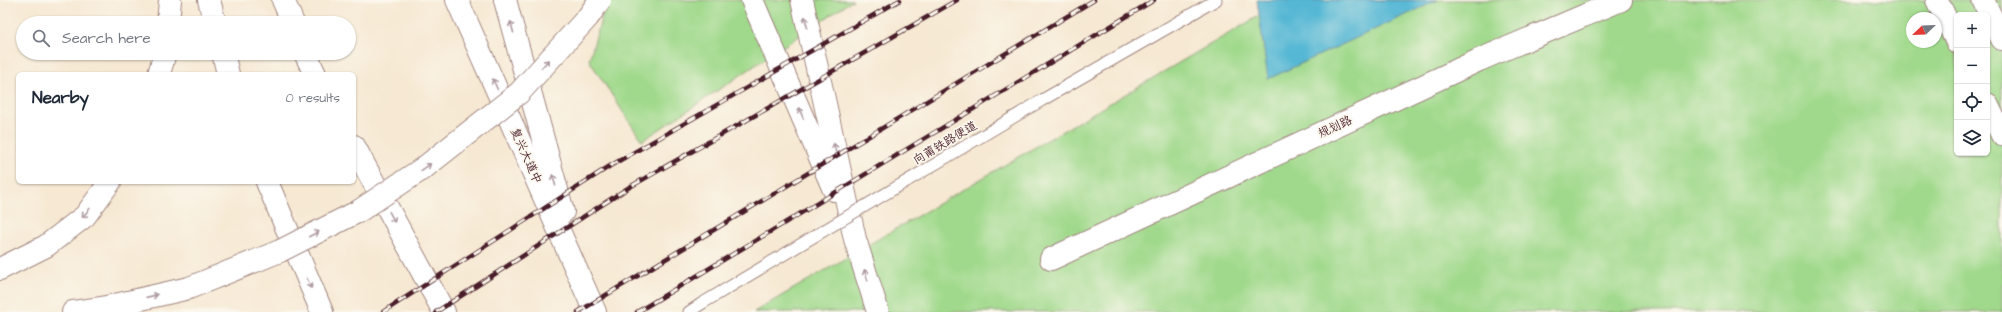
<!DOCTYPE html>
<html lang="en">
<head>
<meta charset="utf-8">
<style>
  body { margin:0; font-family:"Architects Daughter","LXGW WenKai TC",sans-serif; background:#f6f6f7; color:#1f2937 }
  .controls { position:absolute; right:12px; top:12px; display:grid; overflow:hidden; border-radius:6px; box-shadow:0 1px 3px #0004 }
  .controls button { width:36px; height:36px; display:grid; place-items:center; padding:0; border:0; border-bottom:1px solid #e0e1e3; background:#fff; color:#1f2937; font:20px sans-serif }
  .compass { position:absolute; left:1906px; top:12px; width:36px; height:36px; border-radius:50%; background:#fff; box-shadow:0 1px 3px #0004; rotate:247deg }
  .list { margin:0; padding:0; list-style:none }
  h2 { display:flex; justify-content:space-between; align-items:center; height:52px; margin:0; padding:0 16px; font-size:17px }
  h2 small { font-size:13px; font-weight:400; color:#747a83 }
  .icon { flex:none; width:22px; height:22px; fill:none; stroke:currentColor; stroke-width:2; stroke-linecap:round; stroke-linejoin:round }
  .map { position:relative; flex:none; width:2002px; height:312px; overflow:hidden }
  .search { position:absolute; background:#fff; box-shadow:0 1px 3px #0004; left:16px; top:16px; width:340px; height:44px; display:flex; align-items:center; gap:10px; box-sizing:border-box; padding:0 14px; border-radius:22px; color:#747a83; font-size:15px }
  .panel { position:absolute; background:#fff; box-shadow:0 1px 3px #0004; left:16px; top:72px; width:340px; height:112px; border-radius:6px }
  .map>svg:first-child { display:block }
</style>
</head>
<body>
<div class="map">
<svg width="2002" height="312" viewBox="0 0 2002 312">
  <rect width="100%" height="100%" fill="#fbf7ec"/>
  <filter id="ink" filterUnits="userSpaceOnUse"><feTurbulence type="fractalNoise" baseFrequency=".025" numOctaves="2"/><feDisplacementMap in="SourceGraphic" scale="8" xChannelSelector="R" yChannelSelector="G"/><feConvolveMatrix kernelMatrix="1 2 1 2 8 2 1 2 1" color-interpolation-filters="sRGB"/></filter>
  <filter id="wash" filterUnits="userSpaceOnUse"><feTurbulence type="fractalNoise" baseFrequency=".012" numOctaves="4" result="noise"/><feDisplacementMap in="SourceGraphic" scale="16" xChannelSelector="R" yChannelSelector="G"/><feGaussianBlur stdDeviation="0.9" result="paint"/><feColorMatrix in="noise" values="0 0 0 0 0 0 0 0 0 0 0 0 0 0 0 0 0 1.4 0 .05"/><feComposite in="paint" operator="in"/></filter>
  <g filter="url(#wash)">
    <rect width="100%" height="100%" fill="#f6e8d2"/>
    <g fill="#a0d98c" stroke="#757c5c" fill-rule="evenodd">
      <polygon points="607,0 853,0 642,141 589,60"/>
      <path d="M1286,0H2002V312H754ZM1957,15H1987V153H1957ZM1912,18H1936V42H1912Z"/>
    </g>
    <polygon fill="#55b7d4" stroke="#506b80" points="1257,0 1438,0 1268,79"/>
  </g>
  <g filter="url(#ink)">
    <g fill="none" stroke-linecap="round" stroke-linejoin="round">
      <defs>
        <g id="service">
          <polyline points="1044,99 1216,0"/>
          <polyline points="689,312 701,304"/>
        </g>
        <polyline id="minor" points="1051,259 1479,60 1621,0"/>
        <g id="tertiary">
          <polyline points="1937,0 1957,42"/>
          <polyline points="1983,0 2002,39"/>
          <polyline points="1987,104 2002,135"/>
        </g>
        <g id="primary">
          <polyline points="283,0 293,23"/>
          <polyline points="457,0 595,312"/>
          <polyline points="505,0 563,212"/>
          <polyline points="305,53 315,74"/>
          <polyline points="354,146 444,312"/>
        </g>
        <g id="trunk">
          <polyline points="209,0 215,23"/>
          <polyline points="752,0 834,190"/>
          <polyline points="802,0 855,239 878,312"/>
          <polyline points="168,23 170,0"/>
          <polyline points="223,53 228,74"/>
          <polyline points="159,74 165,53"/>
          <polyline points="267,182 322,312"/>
          <polyline points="0,269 46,246 85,216 110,182"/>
          <polyline points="73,312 102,308 189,288 280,251"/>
        </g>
      </defs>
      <use href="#service" stroke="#a0847e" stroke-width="13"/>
      <use href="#minor" stroke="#a0847e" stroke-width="24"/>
      <use href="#tertiary" stroke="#a0847e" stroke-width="24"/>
      <use href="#primary" stroke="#a0847e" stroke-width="24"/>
      <use href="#trunk" stroke="#a0847e" stroke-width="24"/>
      <use href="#service" stroke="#fff" stroke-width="11"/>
      <use href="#minor" stroke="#fff" stroke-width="22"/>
      <use href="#tertiary" stroke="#fff" stroke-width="22"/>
      <use href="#primary" stroke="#fff" stroke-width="22"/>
      <use href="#trunk" stroke="#fff" stroke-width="22"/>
      <defs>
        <g id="rail">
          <polyline points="383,312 610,166 900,0"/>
          <polyline points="436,312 628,188 957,0"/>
          <polyline points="578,312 1094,0"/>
          <polyline points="637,312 1154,0"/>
        </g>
      </defs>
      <use href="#rail" stroke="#4a1f2b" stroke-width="4.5"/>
      <use href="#rail" stroke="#fbf7ec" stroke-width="3" stroke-dasharray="9" stroke-linecap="butt"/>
      <defs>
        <polyline id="service-bridge" points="701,304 1044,99"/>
        <polyline id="trunk-bridge" points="280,251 359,211 425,167 519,93 588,17 600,0"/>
      </defs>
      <use href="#service-bridge" stroke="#a0847e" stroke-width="13" stroke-linecap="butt"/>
      <use href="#trunk-bridge" stroke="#a0847e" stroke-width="24" stroke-linecap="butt"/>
      <use href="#service-bridge" stroke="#fff" stroke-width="11"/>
      <use href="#trunk-bridge" stroke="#fff" stroke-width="22"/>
    </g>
    <defs><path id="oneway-shaft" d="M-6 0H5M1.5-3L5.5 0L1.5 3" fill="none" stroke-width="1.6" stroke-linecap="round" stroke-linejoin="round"/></defs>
    <g stroke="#ae9aa0">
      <use href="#oneway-shaft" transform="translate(806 22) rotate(-103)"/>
      <use href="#oneway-shaft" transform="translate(512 27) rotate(-105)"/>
      <use href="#oneway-shaft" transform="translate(545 64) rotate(-48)"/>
      <use href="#oneway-shaft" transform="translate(495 84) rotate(-114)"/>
      <use href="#oneway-shaft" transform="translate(801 113) rotate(-113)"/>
      <use href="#oneway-shaft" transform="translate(835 149) rotate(-103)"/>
      <use href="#oneway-shaft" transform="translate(426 167) rotate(-36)"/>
      <use href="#oneway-shaft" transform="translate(554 180) rotate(-105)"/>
      <use href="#oneway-shaft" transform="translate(86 213) rotate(130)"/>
      <use href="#oneway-shaft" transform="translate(392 217) rotate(62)"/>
      <use href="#oneway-shaft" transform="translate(314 234) rotate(-27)"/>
      <use href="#oneway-shaft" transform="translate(866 275) rotate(-107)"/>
      <use href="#oneway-shaft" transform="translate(309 283) rotate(67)"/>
      <use href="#oneway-shaft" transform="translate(152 296) rotate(-13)"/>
    </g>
  </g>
  <g text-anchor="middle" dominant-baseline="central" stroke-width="3.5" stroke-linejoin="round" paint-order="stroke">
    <g font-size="12" fill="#4a1f2b" stroke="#fbf7ec">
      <text transform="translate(1335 127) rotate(-25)">规划路</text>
      <text transform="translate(945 143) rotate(-31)">向莆铁路便道</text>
      <text transform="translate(526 156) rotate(66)">复兴大道中</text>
    </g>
  </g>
</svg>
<div class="controls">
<button>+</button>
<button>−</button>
<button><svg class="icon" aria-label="locate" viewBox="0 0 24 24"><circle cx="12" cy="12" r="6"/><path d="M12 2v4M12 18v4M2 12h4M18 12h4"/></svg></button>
<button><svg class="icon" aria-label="layers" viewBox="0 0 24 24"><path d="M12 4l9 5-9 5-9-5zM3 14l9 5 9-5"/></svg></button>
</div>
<svg class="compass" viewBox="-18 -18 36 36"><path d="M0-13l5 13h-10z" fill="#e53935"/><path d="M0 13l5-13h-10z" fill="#747a83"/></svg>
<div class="search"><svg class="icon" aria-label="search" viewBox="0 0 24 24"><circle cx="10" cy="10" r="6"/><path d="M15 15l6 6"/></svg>Search here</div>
<section class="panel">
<h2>Nearby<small>0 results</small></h2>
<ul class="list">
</ul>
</section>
</div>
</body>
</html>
